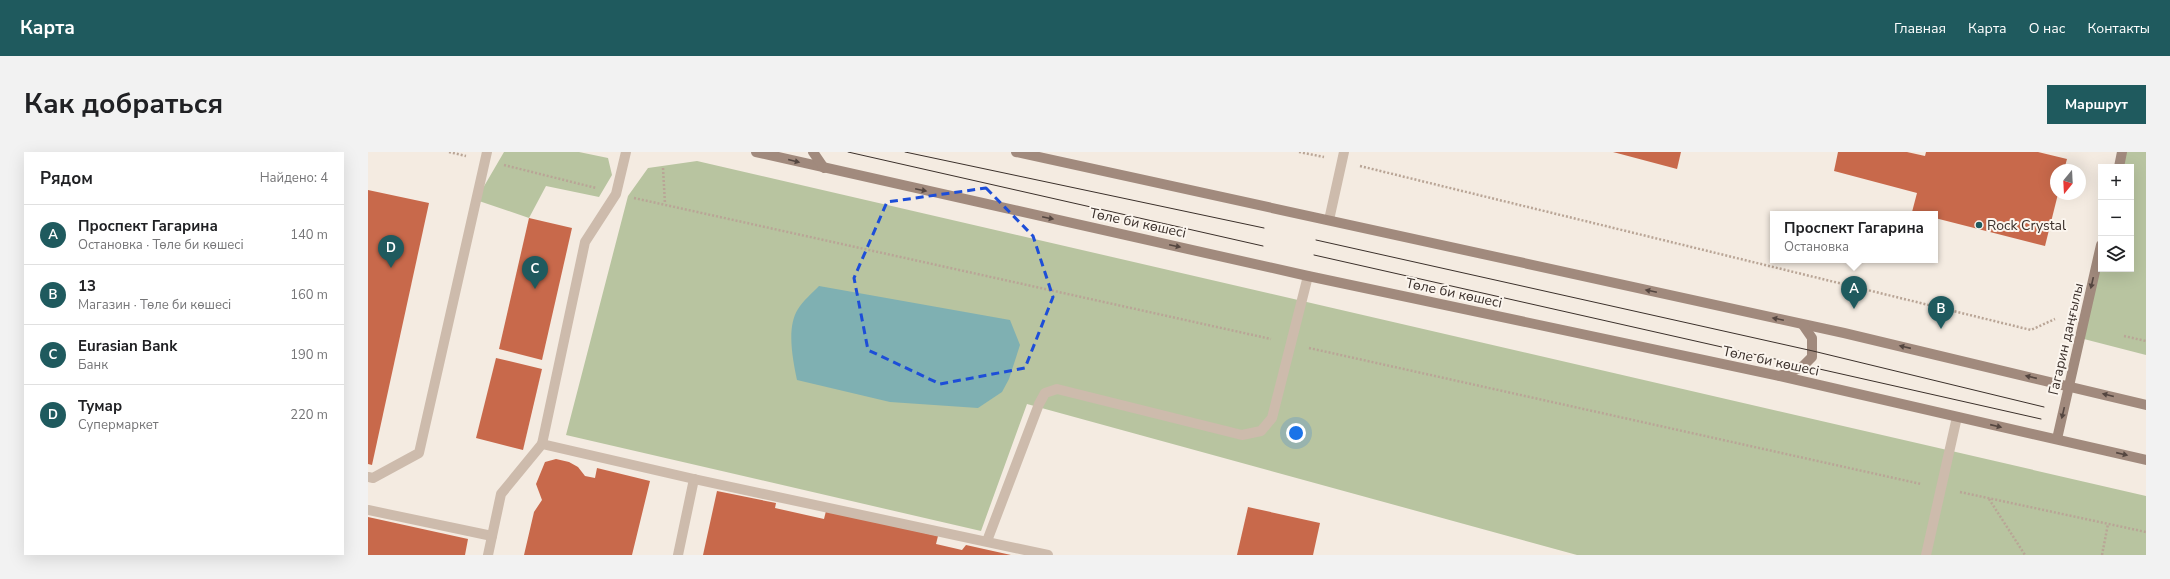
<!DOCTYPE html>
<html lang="ru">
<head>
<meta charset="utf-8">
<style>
  body { margin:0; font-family:"Nunito Sans",sans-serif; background:#f2f2f2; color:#202124 }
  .controls { position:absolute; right:12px; top:12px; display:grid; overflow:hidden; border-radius:0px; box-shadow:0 4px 16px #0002 }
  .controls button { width:36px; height:36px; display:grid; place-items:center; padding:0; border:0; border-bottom:1px solid #e0e0e0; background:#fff; color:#202124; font:20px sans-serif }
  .compass { position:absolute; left:1682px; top:12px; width:36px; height:36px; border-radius:50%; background:#fff; box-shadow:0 4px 16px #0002; rotate:198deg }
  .you { position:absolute; left:928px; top:281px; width:14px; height:14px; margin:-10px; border:3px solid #fff; border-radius:50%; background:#1a73e8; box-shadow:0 0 0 6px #1a73e833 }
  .badge { display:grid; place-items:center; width:26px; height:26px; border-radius:50%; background:#1f5a5e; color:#fff; font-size:13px; font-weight:700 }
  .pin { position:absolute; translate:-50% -33px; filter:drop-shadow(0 1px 2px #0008) }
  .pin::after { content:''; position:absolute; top:21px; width:14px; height:12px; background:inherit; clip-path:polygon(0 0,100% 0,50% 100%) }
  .popup { position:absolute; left:1402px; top:59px; width:168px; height:52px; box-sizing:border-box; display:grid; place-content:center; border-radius:0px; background:#fff; filter:drop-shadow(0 1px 3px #0005); font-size:13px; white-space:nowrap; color:#757577 }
  .popup b { font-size:15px; color:#202124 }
  .popup::after { content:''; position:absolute; left:50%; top:100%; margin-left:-8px; border:8px solid transparent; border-top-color:#fff }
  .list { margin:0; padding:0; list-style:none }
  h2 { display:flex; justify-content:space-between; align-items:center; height:52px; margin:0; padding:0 16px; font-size:17px }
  h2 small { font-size:13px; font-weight:400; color:#757577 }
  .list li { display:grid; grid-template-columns:26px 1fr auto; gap:12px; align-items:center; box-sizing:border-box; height:60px; padding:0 16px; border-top:1px solid #e0e0e0 }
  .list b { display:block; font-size:15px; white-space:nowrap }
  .list p { margin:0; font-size:13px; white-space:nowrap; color:#757577 }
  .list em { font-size:13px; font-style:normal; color:#757577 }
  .icon { flex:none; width:22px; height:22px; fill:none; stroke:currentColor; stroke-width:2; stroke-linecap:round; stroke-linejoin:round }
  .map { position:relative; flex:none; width:1778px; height:403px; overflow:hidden; border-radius:0px }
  header { display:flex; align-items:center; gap:24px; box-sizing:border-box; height:56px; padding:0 20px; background:#1f5a5e; color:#fff }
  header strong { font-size:19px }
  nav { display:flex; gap:22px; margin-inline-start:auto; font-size:14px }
  .intro { display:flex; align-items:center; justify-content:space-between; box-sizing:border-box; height:96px; padding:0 24px }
  h1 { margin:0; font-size:28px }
  .button { padding:10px 18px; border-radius:0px; background:#1f5a5e; color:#fff; font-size:14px; font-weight:700 }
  main { display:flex; gap:24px; padding:0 24px }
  aside { flex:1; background:#fff; border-radius:0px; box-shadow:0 4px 16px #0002 }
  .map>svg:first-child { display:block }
</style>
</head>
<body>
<header>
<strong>Карта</strong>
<nav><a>Главная</a><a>Карта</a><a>О нас</a><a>Контакты</a></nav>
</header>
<div class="intro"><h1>Как добраться</h1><a class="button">Маршрут</a></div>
<main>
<aside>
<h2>Рядом<small>Найдено: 4</small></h2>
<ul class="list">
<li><span class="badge">A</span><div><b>Проспект Гагарина</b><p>Остановка · Төле би көшесі</p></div><em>140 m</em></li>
<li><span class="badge">B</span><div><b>13</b><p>Магазин · Төле би көшесі</p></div><em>160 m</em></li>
<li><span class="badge">C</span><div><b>Eurasian Bank</b><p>Банк</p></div><em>190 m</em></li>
<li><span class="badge">D</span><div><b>Тумар</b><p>Супермаркет</p></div><em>220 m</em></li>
</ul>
</aside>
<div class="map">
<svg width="1778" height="403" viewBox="0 0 1778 403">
  <rect width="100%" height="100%" fill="#f4ebe1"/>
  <g fill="#b8c4a0">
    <polygon points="136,0 211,0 240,6 244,23 231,45 178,34 161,66 108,48"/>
    <polygon points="1754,0 1778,0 1778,203 1712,186 1733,94 1733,117 1763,117 1763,15 1751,15"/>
    <polygon points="329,9 1778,344 1778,403 1209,403 659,252 613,379 198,283 260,44 280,16"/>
  </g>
  <path fill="#7fb0b2" d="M451,134L642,168L652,193L641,227L634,240L610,256L522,250L429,228C425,208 418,176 430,157C435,149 444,141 451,134Z"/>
  <g fill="#c8694b">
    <polygon points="1245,0 1313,0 1309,17"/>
    <polygon points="1470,0 1539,0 1557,4 1558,0 1670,0 1699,7 1696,18 1688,18 1688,42 1690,42 1677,94 1567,66 1567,62 1544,60 1549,41 1466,19"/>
    <polygon points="0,38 61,51 4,313 0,312"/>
    <polygon points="161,66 204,76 174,208 131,197"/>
    <polygon points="128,206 174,217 155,298 108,286"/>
    <polygon points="188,307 201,310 210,315 217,324 227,326 229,316 282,329 264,403 156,403 166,360 174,348 168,332 177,310"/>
    <polygon points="349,339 408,351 407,356 456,367 458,359 570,384 568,392 594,398 598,393 643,403 335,403"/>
    <polygon points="880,355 952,371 945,403 869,403"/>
    <polygon points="0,365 100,387 97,403 0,403"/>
  </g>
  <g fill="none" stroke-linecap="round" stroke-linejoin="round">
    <g stroke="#b9a596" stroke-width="2.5" stroke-dasharray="2 2" stroke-linecap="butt">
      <polyline points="81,0 98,4"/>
      <polyline points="931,0 956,5"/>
      <polyline points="136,13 228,36"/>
      <polyline points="992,14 1663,178 1687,167"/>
      <polyline points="295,16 297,52"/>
      <polyline points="266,46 903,187"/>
      <polyline points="1756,184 1778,189"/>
      <polyline points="941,196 1553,332"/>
      <polyline points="1592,340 1778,380"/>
      <polyline points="1621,347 1657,403"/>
      <polyline points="1734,403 1740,372"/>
    </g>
    <g stroke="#cdbbac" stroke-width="10">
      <polyline points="174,292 217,90 248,42 258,0"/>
      <polyline points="0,325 5,326 51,301 119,0"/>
      <polyline points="0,358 124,384"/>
      <polyline points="619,389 671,252 677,241 689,237 874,283 893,279 904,266 940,124"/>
      <polyline points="120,403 133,342 174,292 326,327 680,403"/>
      <polyline points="310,403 326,327"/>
      <polyline points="1558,403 1589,265"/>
    </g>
    <polyline stroke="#cdbbac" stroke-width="10" points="961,68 976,0"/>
    <g stroke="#a18a7d" stroke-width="10">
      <polyline points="388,0 940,124 1412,224 1778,308"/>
      <polyline points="445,0 456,16"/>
      <polyline points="648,0 1476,181 1778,253"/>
      <polyline points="1751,15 1754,0"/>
      <polyline points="1412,224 1434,215 1444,205 1444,186 1435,173"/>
      <polyline points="1689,287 1733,93"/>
    </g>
    <g stroke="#3b302b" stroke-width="1">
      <polyline points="480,0 895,94"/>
      <polyline points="537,0 896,76"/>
      <polyline points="948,88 1445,199 1676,255"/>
      <polyline points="946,103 1673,267"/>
    </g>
  </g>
  <defs><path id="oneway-solid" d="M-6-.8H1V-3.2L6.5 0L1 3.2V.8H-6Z"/></defs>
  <g fill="#544640">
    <use href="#oneway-solid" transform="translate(426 9) rotate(14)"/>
    <use href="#oneway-solid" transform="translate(553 38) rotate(12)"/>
    <use href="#oneway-solid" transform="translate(680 66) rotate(12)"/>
    <use href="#oneway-solid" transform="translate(807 94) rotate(12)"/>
    <use href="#oneway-solid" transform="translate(1724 131) rotate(103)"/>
    <use href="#oneway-solid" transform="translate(1283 139) rotate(-168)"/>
    <use href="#oneway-solid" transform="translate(1410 167) rotate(-168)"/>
    <use href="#oneway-solid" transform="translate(1537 195) rotate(-167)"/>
    <use href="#oneway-solid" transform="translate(1663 225) rotate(-167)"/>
    <use href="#oneway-solid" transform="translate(1740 243) rotate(-166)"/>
    <use href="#oneway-solid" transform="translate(1695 261) rotate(103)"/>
    <use href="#oneway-solid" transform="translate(1628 274) rotate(13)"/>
    <use href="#oneway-solid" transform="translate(1754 302) rotate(13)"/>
  </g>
  <path fill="none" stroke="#1d4ed8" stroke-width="3" stroke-dasharray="8 5" stroke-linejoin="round" d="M618,36L665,84L685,145L657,216L572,232L500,198L486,126L519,50Z"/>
  <circle fill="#1f5a5e" stroke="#fbf5ee" stroke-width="1.5" cx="1611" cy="73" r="4"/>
  <g text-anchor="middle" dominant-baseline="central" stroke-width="4" stroke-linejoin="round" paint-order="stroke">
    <g font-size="14" fill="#3b302b" stroke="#fbf5ee">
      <text transform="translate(770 71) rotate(12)">Төле би көшесі</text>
      <text transform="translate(1086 141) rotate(12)">Төле би көшесі</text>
      <text transform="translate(1698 187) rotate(-77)">Гагарин даңғылы</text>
      <text transform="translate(1403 209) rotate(12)">Төле би көшесі</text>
    </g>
    <g font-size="14" fill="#3b302b" stroke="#fbf5ee" text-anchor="start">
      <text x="1619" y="73">Rock Crystal</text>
    </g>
  </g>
</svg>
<div class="controls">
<button>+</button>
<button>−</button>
<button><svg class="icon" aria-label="layers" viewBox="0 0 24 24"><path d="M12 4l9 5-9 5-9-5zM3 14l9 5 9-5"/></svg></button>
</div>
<svg class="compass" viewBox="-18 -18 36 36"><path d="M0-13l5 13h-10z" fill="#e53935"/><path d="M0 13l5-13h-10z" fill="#757577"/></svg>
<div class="you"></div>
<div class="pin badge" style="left:1486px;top:157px">A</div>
<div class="popup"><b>Проспект Гагарина</b>Остановка</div>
<div class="pin badge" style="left:1573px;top:177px">B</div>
<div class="pin badge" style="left:167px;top:137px">C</div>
<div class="pin badge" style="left:23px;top:116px">D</div>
</div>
</main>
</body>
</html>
